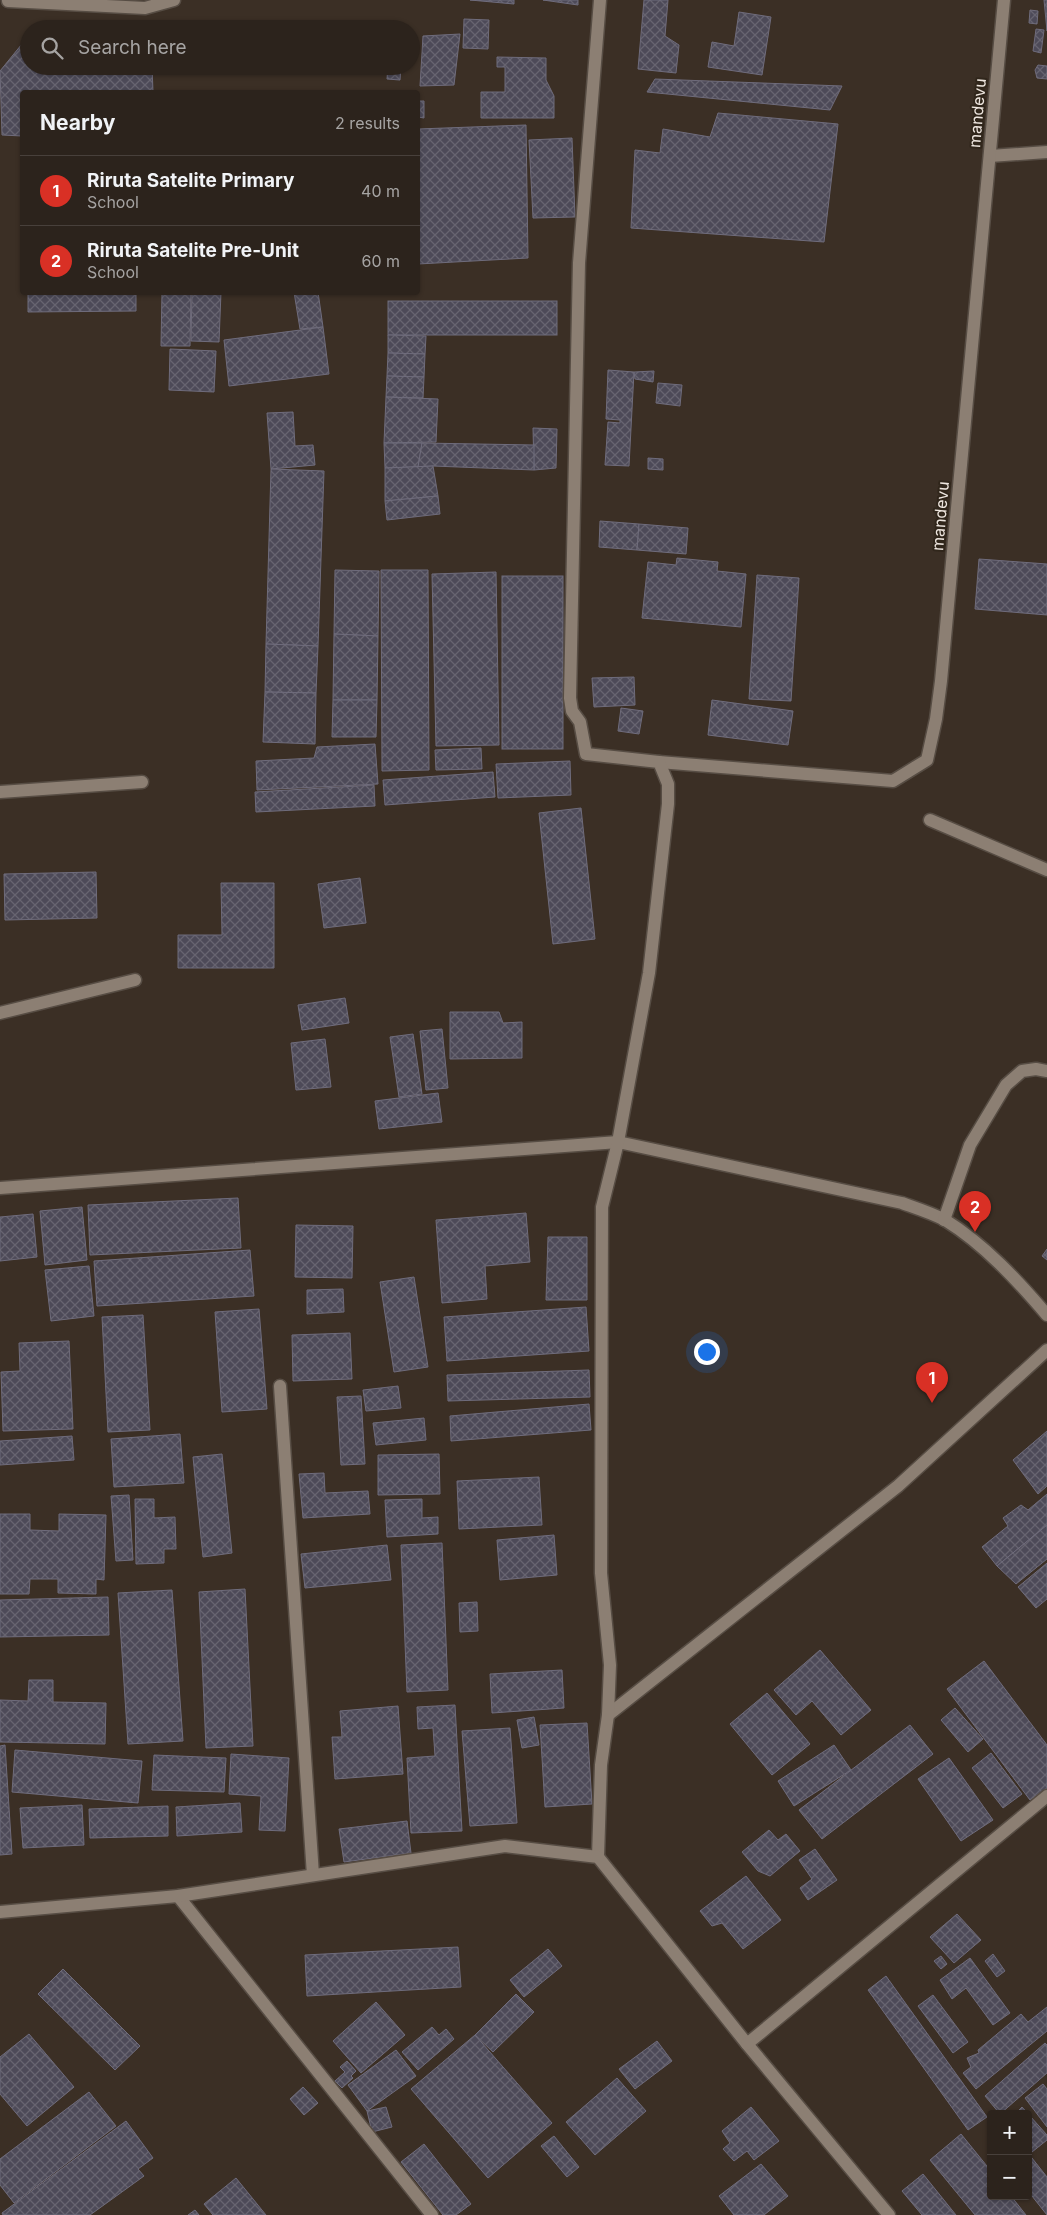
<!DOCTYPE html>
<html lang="en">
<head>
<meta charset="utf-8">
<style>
  body { margin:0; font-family:Inter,sans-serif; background:#342b25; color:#f1f3f6 }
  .controls { position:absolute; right:15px; bottom:15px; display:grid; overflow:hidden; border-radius:5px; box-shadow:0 1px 4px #0004 }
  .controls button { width:45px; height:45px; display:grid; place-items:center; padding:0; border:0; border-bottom:1px solid #48403b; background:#2c231c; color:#f1f3f6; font:25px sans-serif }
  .you { position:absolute; left:706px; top:1351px; width:18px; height:18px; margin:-12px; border:4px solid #fff; border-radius:50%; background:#1a73e8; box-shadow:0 0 0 8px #1a73e833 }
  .badge { display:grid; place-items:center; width:32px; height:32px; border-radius:50%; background:#d93025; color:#fff; font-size:16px; font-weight:700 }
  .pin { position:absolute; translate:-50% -41px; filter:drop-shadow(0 1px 2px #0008) }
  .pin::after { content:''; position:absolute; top:26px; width:18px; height:15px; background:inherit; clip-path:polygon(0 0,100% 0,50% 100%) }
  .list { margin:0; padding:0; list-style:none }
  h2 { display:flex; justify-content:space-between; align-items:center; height:65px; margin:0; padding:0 20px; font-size:21px }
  h2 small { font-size:16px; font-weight:400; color:#a6a4a3 }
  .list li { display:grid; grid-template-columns:32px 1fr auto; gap:15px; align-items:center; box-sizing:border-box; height:70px; padding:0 20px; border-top:1px solid #48403b }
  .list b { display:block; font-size:19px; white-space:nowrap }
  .list p { margin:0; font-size:16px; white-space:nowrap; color:#a6a4a3 }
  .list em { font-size:16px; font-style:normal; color:#a6a4a3 }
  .icon { flex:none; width:28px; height:28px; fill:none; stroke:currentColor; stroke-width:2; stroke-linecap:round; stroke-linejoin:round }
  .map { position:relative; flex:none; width:1047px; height:2215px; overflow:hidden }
  .search { position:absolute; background:#2c231c; box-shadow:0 1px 4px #0004; left:20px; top:20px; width:400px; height:55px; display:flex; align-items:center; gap:12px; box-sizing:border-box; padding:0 18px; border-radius:28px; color:#a6a4a3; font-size:19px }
  .panel { position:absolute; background:#2c231c; box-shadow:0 1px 4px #0004; left:20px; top:90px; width:400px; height:205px; border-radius:5px }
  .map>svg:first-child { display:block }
</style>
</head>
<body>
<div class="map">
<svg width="1047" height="2215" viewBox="0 0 1047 2215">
  <defs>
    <pattern id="building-cross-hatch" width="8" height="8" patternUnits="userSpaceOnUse" patternTransform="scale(1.25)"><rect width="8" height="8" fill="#4d4a58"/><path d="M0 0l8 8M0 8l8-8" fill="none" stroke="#676470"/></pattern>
  </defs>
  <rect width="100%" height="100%" fill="#3b2f25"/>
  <g fill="url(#building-cross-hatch)" stroke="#6f6c7c">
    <polygon points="470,0 514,0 514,4"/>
    <polygon points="543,0 578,0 578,5"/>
    <polygon points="644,0 668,0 665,36 679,45 676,73 638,69"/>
    <polygon points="1044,0 1047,0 1047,31"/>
    <polygon points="1030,10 1038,11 1037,24 1029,23"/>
    <polygon points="739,12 771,17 762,75 708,67 712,42 734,46"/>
    <polygon points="464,19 489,20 488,49 463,48"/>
    <polygon points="1036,29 1044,30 1041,53 1033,51"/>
    <polygon points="460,34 454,85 420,86 423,36"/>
    <polygon points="26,39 29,39 29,66 152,66 153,92 22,92 22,136 2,135 0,71"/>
    <polygon points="497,57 546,58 546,80 554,96 554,118 481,118 481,92 505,92 505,67 497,67"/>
    <polygon points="1038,65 1047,66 1047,79 1037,78 1035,70"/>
    <polygon points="388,66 401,66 400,80 387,79"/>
    <polygon points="655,79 842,86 830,110 647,92"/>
    <polygon points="418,101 424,101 424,118 418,117"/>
    <polygon points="718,113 838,124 824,242 631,228 635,150 660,153 663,129 710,137"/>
    <polygon points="526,125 528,258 418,264 418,129"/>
    <polygon points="572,138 575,217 533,218 529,140"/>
    <polygon points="28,292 136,292 136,311 28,312"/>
    <polygon points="162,292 191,292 190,346 161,346"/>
    <polygon points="192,292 221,292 219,342 191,341"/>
    <polygon points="294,292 318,292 323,327 300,329"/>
    <rect x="388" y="301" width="169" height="34"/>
    <polygon points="323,327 329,374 229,386 224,340"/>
    <polygon points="388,335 426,336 425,354 388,353"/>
    <polygon points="170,349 216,351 214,392 169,390"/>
    <polygon points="388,353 425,354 424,377 387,376"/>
    <polygon points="608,370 634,372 629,466 605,465 608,422 620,423 620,420 606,419"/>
    <polygon points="654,371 653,382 635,379 634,372"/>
    <polygon points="387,376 424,377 423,398 386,397"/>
    <polygon points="658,383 682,385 680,406 656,403"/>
    <polygon points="386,397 438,399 436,442 384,443"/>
    <polygon points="293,412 295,446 313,445 315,465 271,469 267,413"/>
    <polygon points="533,428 557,429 556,468 534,470"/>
    <polygon points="384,443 422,443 418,467 385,468"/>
    <polygon points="422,443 534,445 534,470 433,466 418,467"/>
    <polygon points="648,458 663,459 663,470 648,469"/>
    <polygon points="433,466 438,496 385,501 385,468"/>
    <polygon points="271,469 324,471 318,646 266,644"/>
    <polygon points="438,496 440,514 387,520 385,501"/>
    <polygon points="600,521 639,524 637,550 599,547"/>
    <polygon points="639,524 688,528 686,554 637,550"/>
    <polygon points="677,558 718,562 717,571 746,574 741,627 642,618 648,562 676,565"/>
    <polygon points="979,559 1047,564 1047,615 975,609"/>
    <polygon points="335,570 379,571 378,636 334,634"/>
    <polygon points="381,570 428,570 429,770 382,771"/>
    <polygon points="496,572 499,745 436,746 432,574"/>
    <polygon points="757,575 799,578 791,701 749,699"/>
    <rect x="502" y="576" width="61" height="173"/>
    <polygon points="334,634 378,636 377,700 333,700"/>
    <polygon points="266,644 318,646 316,693 265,692"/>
    <polygon points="634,677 635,705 594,707 592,678"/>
    <polygon points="265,692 316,693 315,744 263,742"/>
    <polygon points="333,700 377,700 376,737 332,737"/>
    <polygon points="712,700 793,711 788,745 708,735"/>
    <polygon points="621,708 643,711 639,734 618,731"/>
    <polygon points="375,744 378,784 257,790 256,761 314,758 317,747"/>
    <polygon points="481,748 482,769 436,770 435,750"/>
    <polygon points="570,761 571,795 498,798 496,764"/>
    <polygon points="493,772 495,797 385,805 383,780"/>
    <polygon points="374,785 375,806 256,812 255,792"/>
    <polygon points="581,808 595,939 553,944 539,813"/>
    <polygon points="96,872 97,918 5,920 4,874"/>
    <polygon points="360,878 366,923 324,928 318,884"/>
    <polygon points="221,883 274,883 274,968 178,968 178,935 222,935"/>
    <polygon points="345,998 349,1023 302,1030 298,1005"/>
    <polygon points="450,1012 499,1012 503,1023 522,1022 522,1058 450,1059"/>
    <polygon points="442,1029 448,1088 426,1090 420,1031"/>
    <polygon points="413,1034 422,1094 399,1097 390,1037"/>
    <polygon points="325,1039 331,1087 296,1090 291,1043"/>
    <polygon points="438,1093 442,1122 379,1129 375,1101"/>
    <polygon points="238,1198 241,1248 90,1255 88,1205"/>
    <polygon points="82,1207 87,1260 45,1265 40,1211"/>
    <polygon points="526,1213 530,1262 485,1266 487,1299 442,1303 436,1220"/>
    <polygon points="33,1214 37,1257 0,1261 0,1217"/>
    <polygon points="296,1225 353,1226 352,1278 295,1277"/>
    <polygon points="548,1237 587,1237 587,1300 546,1300"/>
    <polygon points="1047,1249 1047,1260 1042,1256"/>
    <polygon points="250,1250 254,1296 97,1306 94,1261"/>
    <polygon points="89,1266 94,1316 51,1321 45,1270"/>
    <polygon points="414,1277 428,1367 394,1372 380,1282"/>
    <polygon points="343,1289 344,1312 307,1314 307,1290"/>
    <polygon points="586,1307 589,1351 447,1361 444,1317"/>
    <polygon points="259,1309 267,1409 222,1412 215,1312"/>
    <polygon points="143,1315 150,1430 108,1432 102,1317"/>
    <polygon points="350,1333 352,1379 293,1381 292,1335"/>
    <polygon points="69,1341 73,1429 3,1431 1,1372 20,1371 19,1343"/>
    <polygon points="589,1370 590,1397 448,1401 447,1375"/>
    <polygon points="398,1386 401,1408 366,1411 363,1390"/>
    <polygon points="361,1396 365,1464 341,1465 337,1397"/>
    <polygon points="589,1404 591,1430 451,1441 450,1416"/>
    <polygon points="424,1418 426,1440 376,1445 373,1423"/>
    <polygon points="1047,1431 1047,1486 1038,1494 1013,1460"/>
    <polygon points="180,1434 184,1483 114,1487 111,1439"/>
    <polygon points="72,1436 74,1460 0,1465 0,1441"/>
    <polygon points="222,1454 232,1553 203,1557 193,1457"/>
    <polygon points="439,1454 440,1494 378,1495 378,1455"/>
    <polygon points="324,1473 325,1493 368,1491 370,1514 303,1518 299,1474"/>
    <polygon points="539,1477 542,1525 459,1529 457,1481"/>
    <polygon points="1047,1494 1047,1525 997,1566 982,1547 1008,1526 1003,1518 1021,1505 1028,1510"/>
    <polygon points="129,1495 133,1560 116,1561 111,1496"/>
    <polygon points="135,1499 154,1499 154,1518 175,1517 176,1549 164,1549 164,1563 136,1564"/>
    <polygon points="422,1499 422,1518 438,1517 438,1534 387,1537 385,1500"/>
    <polygon points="0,1514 30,1514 30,1530 59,1531 59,1514 106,1515 104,1580 96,1579 96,1594 58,1593 58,1579 30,1579 29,1594 0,1594"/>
    <polygon points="1047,1525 1047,1559 1016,1584 997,1566"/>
    <polygon points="554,1535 557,1575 500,1580 497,1540"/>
    <polygon points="442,1543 448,1690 407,1692 401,1545"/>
    <polygon points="387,1545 391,1580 305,1588 301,1554"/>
    <polygon points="1047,1563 1047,1599 1036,1608 1018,1587"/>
    <polygon points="245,1589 253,1746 206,1748 199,1592"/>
    <polygon points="172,1590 183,1741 128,1744 118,1593"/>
    <polygon points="108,1597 109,1635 0,1637 0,1600"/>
    <polygon points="477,1602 478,1631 460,1632 459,1603"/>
    <polygon points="820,1650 871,1710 841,1735 812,1701 796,1715 774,1690"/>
    <polygon points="984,1661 1047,1745 1047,1788 1030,1800 947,1689"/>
    <polygon points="562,1670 564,1708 492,1713 490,1674"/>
    <polygon points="29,1680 53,1680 53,1702 106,1703 105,1744 0,1742 0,1700 28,1701"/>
    <polygon points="767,1693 810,1744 772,1775 730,1724"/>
    <polygon points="455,1705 462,1831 411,1833 407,1758 435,1756 433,1728 418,1729 417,1707"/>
    <polygon points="398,1706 403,1774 335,1779 332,1737 342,1737 340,1711"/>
    <polygon points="955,1708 983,1739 968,1752 941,1720"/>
    <polygon points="534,1717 539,1745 522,1748 517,1720"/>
    <polygon points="587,1723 592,1804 545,1807 540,1725"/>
    <polygon points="910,1725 933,1754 822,1839 799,1810"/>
    <polygon points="510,1728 517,1823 470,1826 462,1731"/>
    <polygon points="5,1745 12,1854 0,1855 0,1746"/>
    <polygon points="834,1745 851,1770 794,1806 778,1781"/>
    <polygon points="15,1750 142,1761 138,1803 12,1792"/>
    <polygon points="991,1753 1022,1794 1003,1808 972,1768"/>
    <polygon points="231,1754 289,1758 285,1831 259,1830 261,1796 229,1794"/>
    <polygon points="154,1755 226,1758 224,1792 152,1790"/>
    <polygon points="949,1758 993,1820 961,1841 918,1779"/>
    <polygon points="240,1803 242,1832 177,1836 176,1807"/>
    <polygon points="82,1805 84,1845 23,1848 20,1808"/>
    <polygon points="168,1806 168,1836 90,1838 89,1809"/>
    <polygon points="407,1821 411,1853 344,1862 339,1829"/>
    <polygon points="769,1830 778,1840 786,1834 800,1851 770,1876 758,1871 742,1852"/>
    <polygon points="815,1849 837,1880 808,1900 800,1888 812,1879 799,1860"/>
    <polygon points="746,1876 781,1920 743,1949 722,1923 712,1926 700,1911"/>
    <polygon points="957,1914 981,1940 954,1963 930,1937"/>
    <polygon points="458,1947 461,1987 307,1996 305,1955"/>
    <polygon points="548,1949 562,1966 524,1997 510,1980"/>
    <polygon points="993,1954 1005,1971 997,1977 985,1961"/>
    <polygon points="941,1956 947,1964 941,1969 934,1961"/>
    <polygon points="970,1958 1010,2013 993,2025 966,1988 952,1999 940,1980"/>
    <polygon points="63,1969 140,2046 115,2070 38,1994"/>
    <polygon points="886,1976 987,2117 968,2130 868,1990"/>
    <polygon points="516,1994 534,2012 493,2052 475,2035"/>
    <polygon points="933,1995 968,2042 953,2053 918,2006"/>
    <polygon points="376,2002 405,2035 361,2073 333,2041"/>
    <polygon points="1047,2007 1047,2031 976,2089 963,2073 971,2067 967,2058 979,2053 978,2050 1021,2014 1028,2022"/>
    <polygon points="432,2027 439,2035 446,2029 454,2039 418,2070 402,2052"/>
    <polygon points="29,2034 74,2087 27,2126 0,2094 0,2057"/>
    <polygon points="475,2035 552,2123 488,2178 411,2089"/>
    <polygon points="657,2041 672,2061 635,2089 619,2069"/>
    <polygon points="1045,2043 1047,2045 1047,2073 1000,2114 985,2096"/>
    <polygon points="396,2050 416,2076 367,2111 348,2085"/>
    <polygon points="347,2061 356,2071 351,2076 353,2078 342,2088 335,2081 345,2072 340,2067"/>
    <polygon points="617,2078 646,2111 595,2155 566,2122"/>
    <polygon points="1043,2084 1047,2089 1047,2127 1025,2098"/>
    <polygon points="303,2087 318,2103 304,2115 290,2099"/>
    <polygon points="89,2092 116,2126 14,2203 0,2185 0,2159"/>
    <polygon points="386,2107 392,2127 372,2132 367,2111"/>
    <polygon points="751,2107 779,2141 754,2160 747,2151 734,2161 723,2149 730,2143 722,2131"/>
    <polygon points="1022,2107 1047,2135 1047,2140 1032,2152 1028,2147 1028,2114 1015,2114"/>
    <polygon points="126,2121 153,2158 138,2169 144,2176 90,2215 3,2215 2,2213"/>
    <polygon points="961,2134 991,2171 991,2196 1011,2196 1026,2215 975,2215 930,2160"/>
    <polygon points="554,2136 579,2167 567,2177 541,2146"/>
    <polygon points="424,2144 471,2204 456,2215 443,2215 401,2162"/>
    <polygon points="1028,2153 1047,2177 1047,2215 1028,2191"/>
    <polygon points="761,2164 788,2196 764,2215 734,2215 719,2196"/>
    <polygon points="923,2174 956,2215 922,2215 902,2191"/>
    <polygon points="236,2178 266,2215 213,2215 204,2204"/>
    <polygon points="195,2210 199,2215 188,2215"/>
  </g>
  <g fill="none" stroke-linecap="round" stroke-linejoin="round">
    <defs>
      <g id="minor">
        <polyline points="8,1 145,8 174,0"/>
        <polyline points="990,156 1047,152"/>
        <polyline points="659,762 893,781 927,760 936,719 941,681 1004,0"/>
        <polyline points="0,792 142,782"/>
        <polyline points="930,820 1047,870"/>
        <polyline points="0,1013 135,980"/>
        <path d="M0,1188L618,1142L902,1203C916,1208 932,1213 945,1220C984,1244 1018,1281 1047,1315"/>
        <polyline points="944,1220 970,1145 1006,1085 1022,1071 1036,1069 1047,1071"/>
        <polyline points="280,1386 313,1875"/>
        <polyline points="608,1715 898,1486 1047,1350"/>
        <polyline points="598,1857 601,1765 608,1715 610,1665 601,1573 602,1207 618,1142 649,973 668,804 668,784 659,762 586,754 580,722 572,711 570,698 579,263 600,0"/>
        <polyline points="178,1896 432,2215"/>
        <polyline points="0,1912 178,1896 505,1846 598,1857 747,2044 889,2215"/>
        <polyline points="747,2044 1047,1796"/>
      </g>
    </defs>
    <use href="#minor" stroke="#574d44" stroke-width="15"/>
    <use href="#minor" stroke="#8c7f73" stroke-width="12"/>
  </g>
  <g text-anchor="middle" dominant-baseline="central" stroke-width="4" stroke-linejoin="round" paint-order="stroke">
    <g font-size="16" fill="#ede5de" stroke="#30261b">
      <text transform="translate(977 113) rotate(-85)">mandevu</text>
      <text transform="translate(940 516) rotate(-85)">mandevu</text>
    </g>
  </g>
</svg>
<div class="controls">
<button>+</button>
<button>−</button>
</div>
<div class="you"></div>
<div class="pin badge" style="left:932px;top:1403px">1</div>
<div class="pin badge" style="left:975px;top:1232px">2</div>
<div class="search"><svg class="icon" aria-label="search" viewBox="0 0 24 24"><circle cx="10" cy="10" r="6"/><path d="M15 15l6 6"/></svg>Search here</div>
<section class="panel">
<h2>Nearby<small>2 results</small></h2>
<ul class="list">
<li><span class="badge">1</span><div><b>Riruta Satelite Primary</b><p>School</p></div><em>40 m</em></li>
<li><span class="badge">2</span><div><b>Riruta Satelite Pre-Unit</b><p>School</p></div><em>60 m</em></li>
</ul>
</section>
</div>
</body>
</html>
